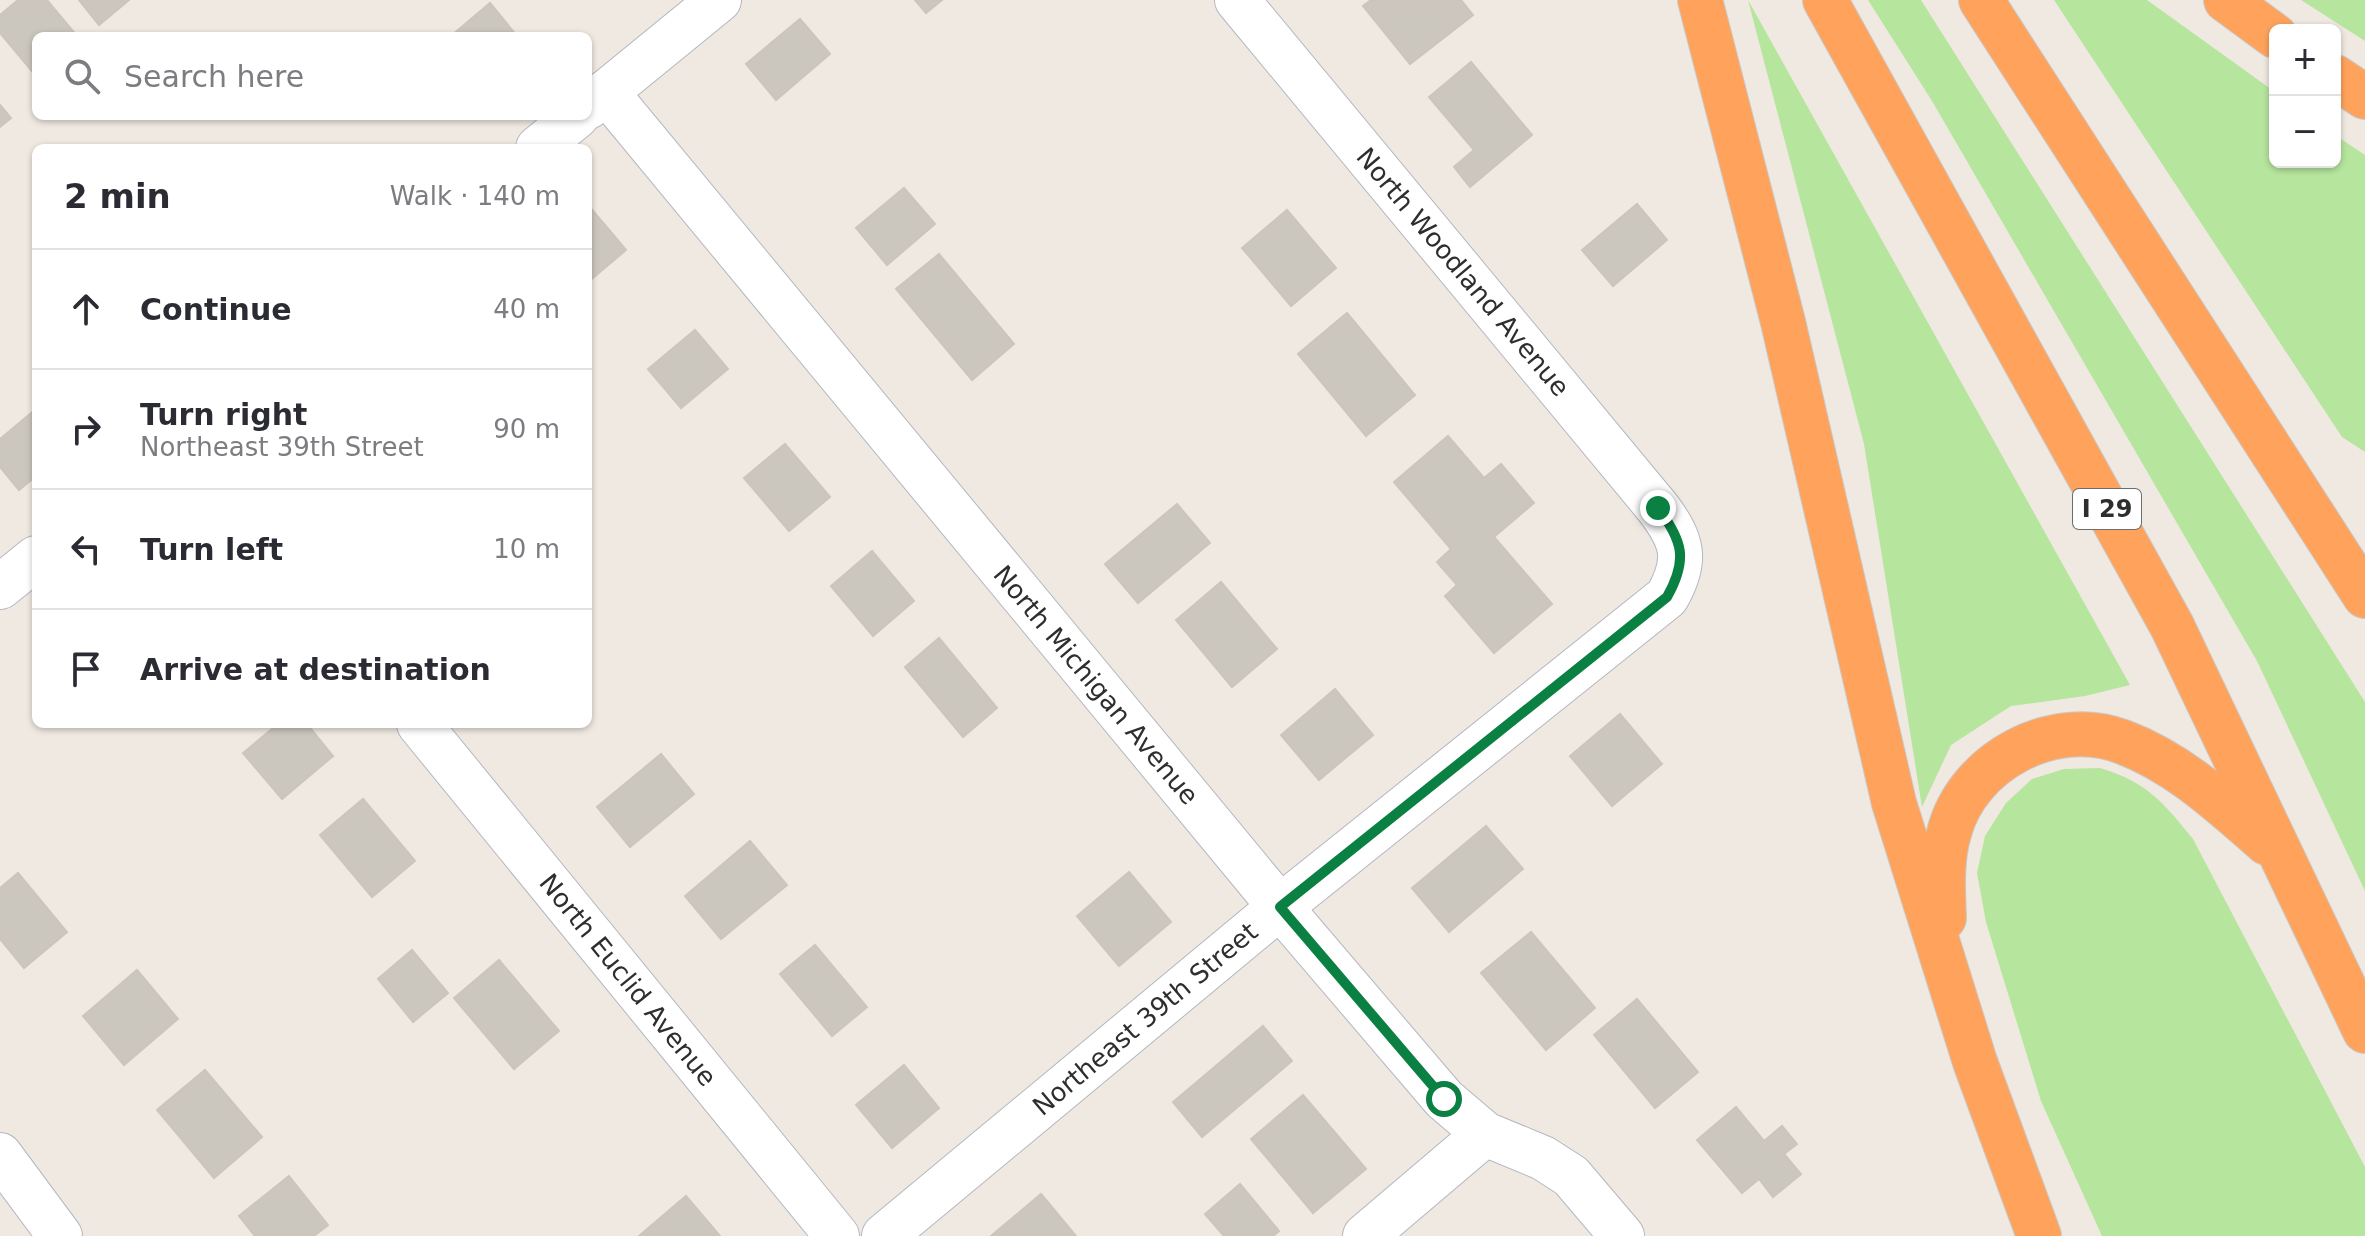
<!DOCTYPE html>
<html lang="en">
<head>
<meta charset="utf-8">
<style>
  body { margin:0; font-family:"DejaVu Sans",sans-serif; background:#f2f2f3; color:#2b2b33 }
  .controls { position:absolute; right:24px; top:24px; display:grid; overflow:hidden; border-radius:12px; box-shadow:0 2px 6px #0004 }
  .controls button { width:72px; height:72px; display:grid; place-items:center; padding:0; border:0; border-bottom:2px solid #e1e1e2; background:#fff; color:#2b2b33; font:40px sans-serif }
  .stop { position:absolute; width:24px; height:24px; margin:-18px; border:6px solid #0b8043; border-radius:50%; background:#fff }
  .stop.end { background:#0b8043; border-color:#fff; box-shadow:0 2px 8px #0008 }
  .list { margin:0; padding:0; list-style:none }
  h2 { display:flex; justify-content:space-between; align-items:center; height:104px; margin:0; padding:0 32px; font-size:34px }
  h2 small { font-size:26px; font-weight:400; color:#7c7c81 }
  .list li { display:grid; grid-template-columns:52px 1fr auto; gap:24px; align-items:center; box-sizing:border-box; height:120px; padding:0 32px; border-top:2px solid #e1e1e2 }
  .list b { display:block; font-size:30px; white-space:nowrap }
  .list p { margin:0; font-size:26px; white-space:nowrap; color:#7c7c81 }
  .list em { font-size:26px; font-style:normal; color:#7c7c81 }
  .icon { flex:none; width:44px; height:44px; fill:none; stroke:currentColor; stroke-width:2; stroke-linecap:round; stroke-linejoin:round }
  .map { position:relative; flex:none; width:2365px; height:1236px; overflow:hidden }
  .search { position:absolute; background:#fff; box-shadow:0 2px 6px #0004; left:32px; top:32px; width:560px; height:88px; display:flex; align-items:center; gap:20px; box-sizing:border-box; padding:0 28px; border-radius:12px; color:#7c7c81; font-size:30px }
  .panel { position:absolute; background:#fff; box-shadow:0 2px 6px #0004; left:32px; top:144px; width:560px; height:584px; border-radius:12px }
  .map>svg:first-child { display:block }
</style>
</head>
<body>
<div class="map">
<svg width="2365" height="1236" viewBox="0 0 2365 1236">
  <rect width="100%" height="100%" fill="#efe9e1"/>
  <g fill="#b6e59e">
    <polygon points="1748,0 2130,685 2085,696 2011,706 1951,745 1922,807 1864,444"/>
    <polygon points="1868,0 1921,0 2365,702 2365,891 2257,661 1932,101"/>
    <polygon points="2054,0 2147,0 2275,92 2275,162 2335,162 2335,135 2365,155 2365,452 2342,437"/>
    <polygon points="2301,0 2365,0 2365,41"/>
    <path d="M2100,768C2148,783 2162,801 2193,839L2365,1167V1236H2102L2041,1101L1986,922L1977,873L1985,836L2006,803L2032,779L2064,769Z"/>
  </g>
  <g fill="#cbc7bf" stroke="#cbc5ba" stroke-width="2">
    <polygon points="18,0 47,0 77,36 36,36 36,76 0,33 0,15"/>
    <polygon points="79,0 129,0 99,25"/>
    <polygon points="915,0 942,0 926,13"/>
    <polygon points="1371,0 1461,0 1473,15 1410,64 1363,6"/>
    <polygon points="490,3 517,36 451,36"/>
    <polygon points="800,19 830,54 776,100 746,64"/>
    <polygon points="1471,62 1532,135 1470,187 1454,167 1474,150 1429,97"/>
    <polygon points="0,105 11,118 0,127"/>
    <polygon points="904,188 935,224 887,265 856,228"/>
    <polygon points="1637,204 1667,240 1613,286 1582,250"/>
    <polygon points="588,205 626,250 588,282"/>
    <polygon points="1287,210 1336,268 1291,306 1242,248"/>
    <polygon points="939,254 1014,344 972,380 896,289"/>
    <polygon points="1347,313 1415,395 1366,436 1298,354"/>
    <polygon points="695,330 728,369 681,408 648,369"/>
    <polygon points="36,409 36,476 19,490 0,467 0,439"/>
    <polygon points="1448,436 1484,478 1501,464 1534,503 1494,537 1552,604 1494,653 1445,596 1457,585 1437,562 1451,549 1394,482"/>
    <polygon points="785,444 830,497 789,531 744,478"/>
    <polygon points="1177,504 1210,543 1138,603 1105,564"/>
    <polygon points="872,551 914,601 873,636 831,586"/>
    <polygon points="1221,582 1277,649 1232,687 1176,620"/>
    <polygon points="939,638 997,708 963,737 905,667"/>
    <polygon points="1335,689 1373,735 1319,780 1281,735"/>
    <polygon points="1620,714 1662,764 1612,806 1570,756"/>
    <polygon points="278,724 307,724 333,756 282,799 243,753"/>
    <polygon points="661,754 694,794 630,847 597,807"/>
    <polygon points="363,799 415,861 372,897 320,835"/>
    <polygon points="1486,826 1523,869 1449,932 1412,888"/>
    <polygon points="750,841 787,885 721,939 685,896"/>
    <polygon points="1129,872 1171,922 1119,966 1077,916"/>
    <polygon points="18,873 67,932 24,968 0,939 0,888"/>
    <polygon points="1531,932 1595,1008 1546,1050 1481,973"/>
    <polygon points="815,945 867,1007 832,1036 780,974"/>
    <polygon points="412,950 448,993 413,1022 378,979"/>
    <polygon points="499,960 559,1031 514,1069 454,998"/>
    <polygon points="137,970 178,1019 124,1065 83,1016"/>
    <polygon points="1637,999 1698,1072 1655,1108 1594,1035"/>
    <polygon points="1263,1026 1292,1061 1202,1137 1173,1102"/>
    <polygon points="904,1065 939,1108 892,1148 856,1105"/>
    <polygon points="205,1070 262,1137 214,1178 157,1110"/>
    <polygon points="1303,1095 1366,1169 1313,1213 1251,1139"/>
    <polygon points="1736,1107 1764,1141 1782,1126 1797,1144 1784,1154 1801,1174 1773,1197 1759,1179 1742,1193 1697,1140"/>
    <polygon points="289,1176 328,1225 314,1236 255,1236 239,1216"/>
    <polygon points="1240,1184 1279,1231 1273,1236 1224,1236 1205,1214"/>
    <polygon points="1041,1194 1076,1236 991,1236"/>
    <polygon points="686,1196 720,1236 639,1236"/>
  </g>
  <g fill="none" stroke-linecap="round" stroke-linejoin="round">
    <defs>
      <g id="street">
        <polyline points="606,92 1280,907 1444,1099 1485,1134 1543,1158 1571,1176 1622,1236"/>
        <polyline points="588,107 719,0"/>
        <polyline points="538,148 577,116"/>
        <polyline points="0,587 36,558"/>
        <polyline points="419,724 837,1236"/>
        <polyline points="0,1155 60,1236"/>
        <path d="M884,1236L1280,907L1667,597C1688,560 1683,541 1658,508L1237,0"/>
        <polyline points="1365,1236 1485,1134"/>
      </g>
      <g id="highway">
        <polyline points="1700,0 1783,322 1894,803 1975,1062 2039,1236"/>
        <polyline points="1825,0 2172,626 2365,1031"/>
        <polyline points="1981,0 2365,596"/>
        <polyline points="2226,0 2275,36"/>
        <polyline points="2335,77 2365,97"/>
        <path d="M1944,918C1943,890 1941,861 1949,833C1967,762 2053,715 2123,742C2179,763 2222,804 2267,843"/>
      </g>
    </defs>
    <use href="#street" stroke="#b4b7c1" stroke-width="46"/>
    <use href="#highway" stroke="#c9c9c9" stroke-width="46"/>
    <use href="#street" stroke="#fff" stroke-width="44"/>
    <use href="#highway" stroke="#ffa35c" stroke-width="44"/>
  </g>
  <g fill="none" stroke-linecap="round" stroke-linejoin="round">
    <path stroke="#0b8043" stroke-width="10" d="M1444,1099L1280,907L1667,597C1688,560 1683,541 1658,508"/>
  </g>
  <g text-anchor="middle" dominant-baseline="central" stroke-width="7" stroke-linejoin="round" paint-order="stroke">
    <rect fill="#fff" stroke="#6d6d6d" stroke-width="2" x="2073" y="489" width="68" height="40" rx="6"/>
    <g font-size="24" font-weight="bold" fill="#2e2e2e">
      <text x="2107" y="509">I 29</text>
    </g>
    <g font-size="26" fill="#2e2e2e" stroke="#fff">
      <text transform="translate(1463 272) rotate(50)">North Woodland Avenue</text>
      <text transform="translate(1096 685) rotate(50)">North Michigan Avenue</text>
      <text transform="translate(628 980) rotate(51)">North Euclid Avenue</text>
      <text transform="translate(1145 1019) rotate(-40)">Northeast 39th Street</text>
    </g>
  </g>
</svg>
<div class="controls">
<button>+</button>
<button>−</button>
</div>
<div class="stop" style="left:1444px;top:1099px"></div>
<div class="stop end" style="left:1658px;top:508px"></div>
<div class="search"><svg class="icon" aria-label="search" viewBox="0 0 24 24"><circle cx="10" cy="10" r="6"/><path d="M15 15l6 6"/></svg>Search here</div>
<section class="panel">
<h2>2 min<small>Walk · 140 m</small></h2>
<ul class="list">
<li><svg class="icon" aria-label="ahead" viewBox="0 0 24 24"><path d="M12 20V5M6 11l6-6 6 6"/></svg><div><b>Continue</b></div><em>40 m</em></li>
<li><svg class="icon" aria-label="right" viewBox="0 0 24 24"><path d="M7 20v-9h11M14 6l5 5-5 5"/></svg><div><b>Turn right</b><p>Northeast 39th Street</p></div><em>90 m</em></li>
<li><svg class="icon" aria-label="left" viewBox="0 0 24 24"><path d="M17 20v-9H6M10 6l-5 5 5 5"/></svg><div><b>Turn left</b></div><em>10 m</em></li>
<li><svg class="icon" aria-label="arrive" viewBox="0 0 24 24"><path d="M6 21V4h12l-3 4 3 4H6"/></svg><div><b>Arrive at destination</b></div></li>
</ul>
</section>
</div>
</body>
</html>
